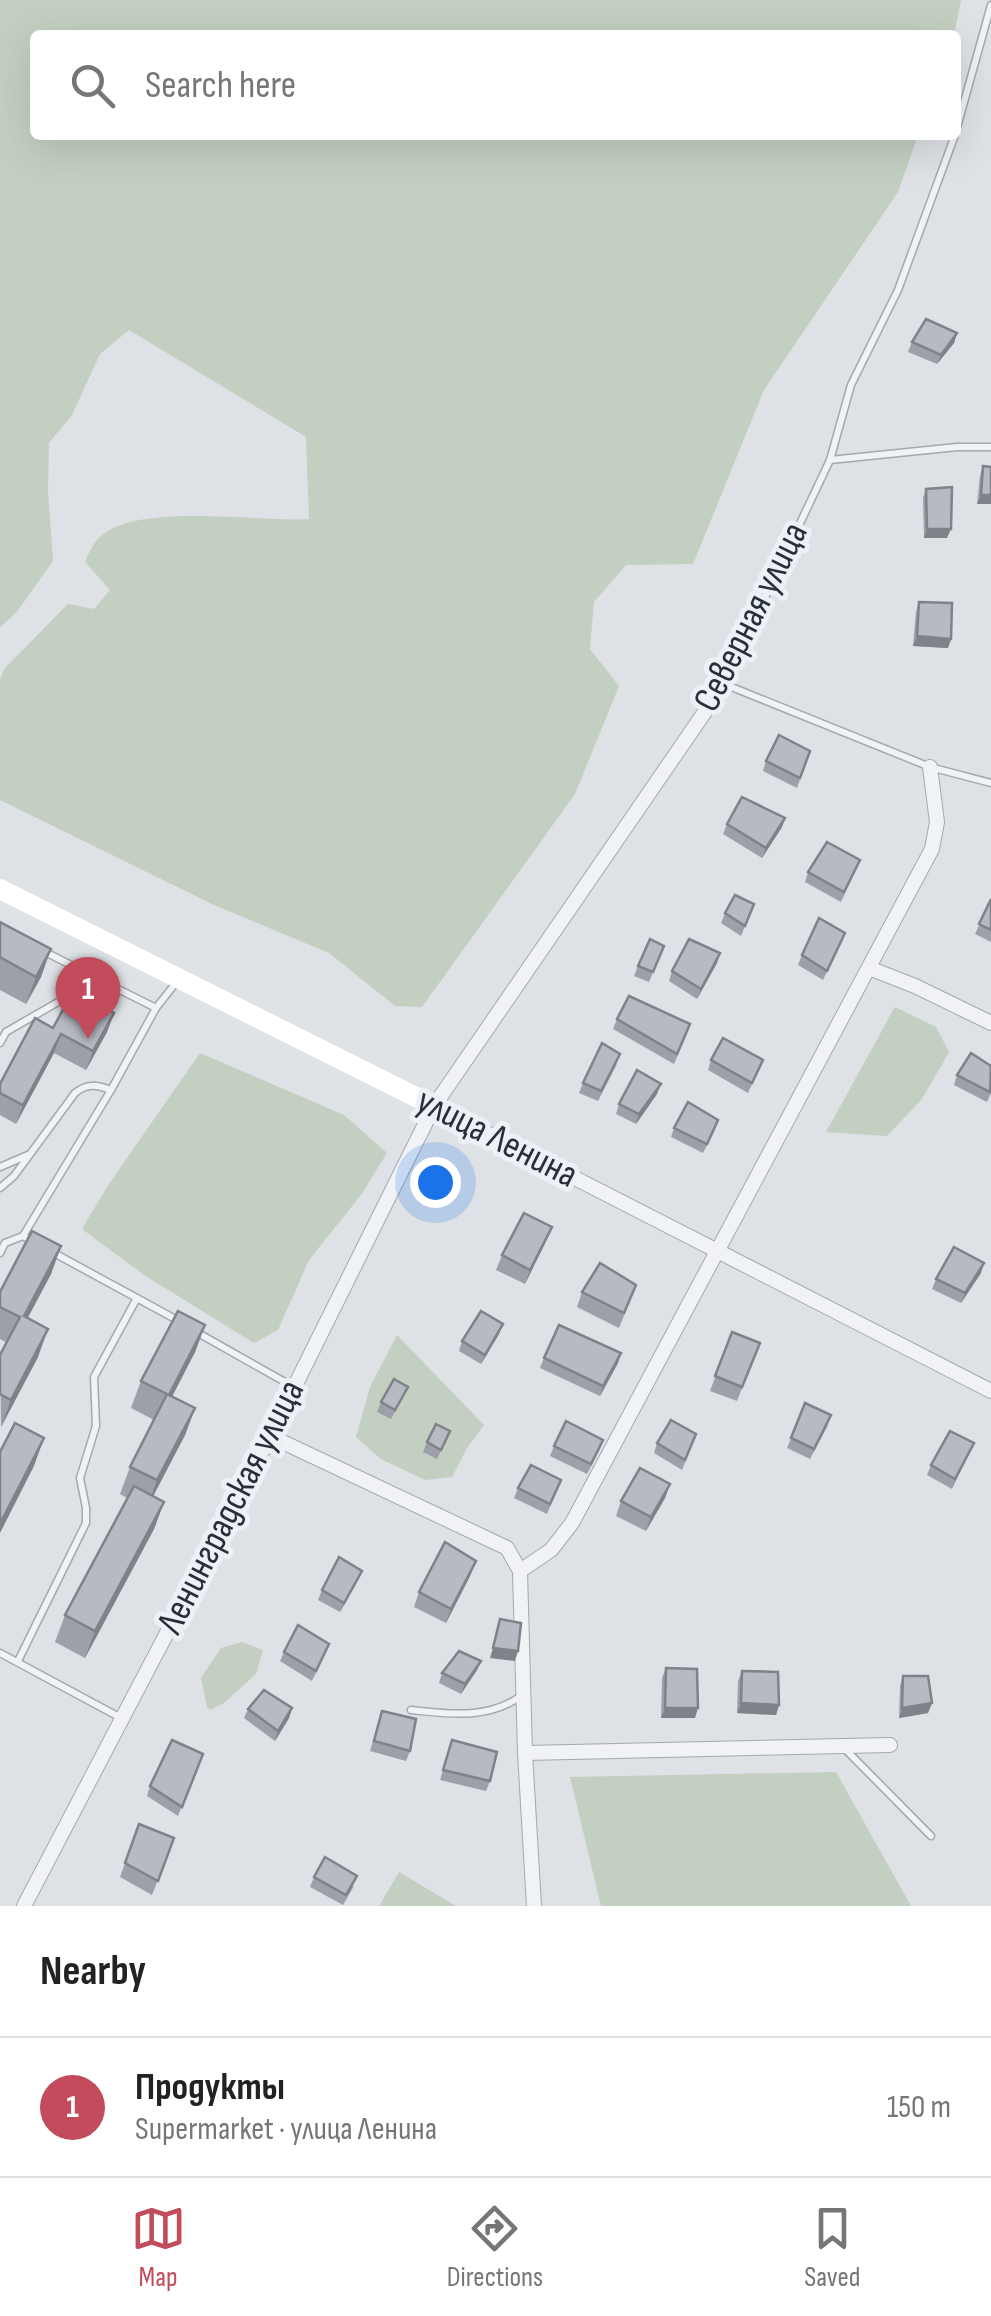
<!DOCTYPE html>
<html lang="en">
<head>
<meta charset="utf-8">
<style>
  body { margin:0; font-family:"Sofia Sans Condensed",sans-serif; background:#f6f6f6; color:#222 }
  .you { position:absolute; left:435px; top:1182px; width:35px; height:35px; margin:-25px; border:8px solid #fff; border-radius:50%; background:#1a73e8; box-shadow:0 0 0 15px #1a73e833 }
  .badge { display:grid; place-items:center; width:65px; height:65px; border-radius:50%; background:#c24c5b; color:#fff; font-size:32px; font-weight:700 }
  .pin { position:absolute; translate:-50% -82px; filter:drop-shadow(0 2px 5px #0008) }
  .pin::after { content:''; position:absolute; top:52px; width:35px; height:30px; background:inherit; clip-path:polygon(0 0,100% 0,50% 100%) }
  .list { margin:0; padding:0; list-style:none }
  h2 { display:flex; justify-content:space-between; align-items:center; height:130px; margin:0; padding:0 40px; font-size:42px }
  h2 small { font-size:32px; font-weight:400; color:#767676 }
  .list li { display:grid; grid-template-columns:65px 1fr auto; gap:30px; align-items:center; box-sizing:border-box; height:140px; padding:0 40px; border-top:2px solid #e0e0e0 }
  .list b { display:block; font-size:38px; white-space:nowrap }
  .list p { margin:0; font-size:32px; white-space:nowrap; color:#767676 }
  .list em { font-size:32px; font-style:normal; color:#767676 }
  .icon { flex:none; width:55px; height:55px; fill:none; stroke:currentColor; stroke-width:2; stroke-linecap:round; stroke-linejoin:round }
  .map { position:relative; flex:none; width:991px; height:1906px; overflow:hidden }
  .search { position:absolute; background:#fff; box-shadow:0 10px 40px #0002; left:30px; right:30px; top:30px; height:110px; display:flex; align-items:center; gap:25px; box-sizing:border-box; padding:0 35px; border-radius:10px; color:#767676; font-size:38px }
  .sheet { height:270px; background:#fff }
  nav { display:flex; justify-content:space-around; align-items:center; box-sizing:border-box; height:140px; border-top:2px solid #e0e0e0; background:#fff; font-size:28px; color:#767676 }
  nav a { display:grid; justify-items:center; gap:5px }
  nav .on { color:#c24c5b }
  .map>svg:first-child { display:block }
</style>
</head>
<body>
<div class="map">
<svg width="991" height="1906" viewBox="0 0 991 1906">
  <rect width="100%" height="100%" fill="#dee1e6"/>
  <g fill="#c3cfc0">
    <path d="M0,0H961L954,35H35V135H918L898,192L764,390L693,564L626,565L594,602L590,649L619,686L575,794L422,1007L395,1006L329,953L214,905L0,800V680L4,669L68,604L94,609L110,590L85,562C88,556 91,547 96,541C130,500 259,523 309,519L306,437L129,330L100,354L72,415L49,443L48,491L53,561L16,613L0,627Z"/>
    <polygon points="895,1007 936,1027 949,1052 922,1099 887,1136 826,1132"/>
    <polygon points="200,1053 344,1115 387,1153 361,1195 309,1260 278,1330 254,1343 144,1275 82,1229 109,1184"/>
    <polygon points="397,1335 484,1425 467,1448 452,1477 425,1480 381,1459 356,1437 370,1387"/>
    <polygon points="242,1642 263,1650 256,1674 224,1703 211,1710 207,1707 201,1678 221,1648"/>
    <polygon points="836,1772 911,1906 601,1906 570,1777"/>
    <polygon points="399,1872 456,1906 379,1906"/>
  </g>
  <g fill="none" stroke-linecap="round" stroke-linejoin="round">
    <defs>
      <g id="lane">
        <polyline points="956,131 991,5"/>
        <polyline points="955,135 898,290 851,385 830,460 724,684 930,767 991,783"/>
        <polyline points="830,460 957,447 991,447"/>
        <polyline points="45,952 97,978"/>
        <polyline points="0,1043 6,1032 98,979 156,1008"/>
        <polyline points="0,1167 28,1155"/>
        <path d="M0,1188L14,1176L75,1093C87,1083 97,1085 111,1090"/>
        <polyline points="34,1242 23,1236 111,1090 156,1008 178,980"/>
        <polyline points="0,1253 5,1243 23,1236"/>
        <polyline points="54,1253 179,1321"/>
        <polyline points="198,1333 292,1386"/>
        <polyline points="0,1653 121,1718"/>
        <polyline points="18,1661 86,1523 86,1508 80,1478 96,1426 94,1377 137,1298"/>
        <path d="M411,1710C449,1714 490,1720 522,1695"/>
        <polyline points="844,1748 931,1836"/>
      </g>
      <g id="street">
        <polyline points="869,968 915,986 991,1023"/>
        <polyline points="434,1106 991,1391"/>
        <polyline points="270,1436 507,1548 520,1571 525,1753 534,1906"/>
        <polyline points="520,1571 551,1550 572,1523 932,849 937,822 930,767"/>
        <polyline points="525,1753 890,1745"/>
        <polyline points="24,1906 270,1436 434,1106 724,684"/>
      </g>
    </defs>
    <use href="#lane" stroke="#a4a8b0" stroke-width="9"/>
    <use href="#street" stroke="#a4a8b0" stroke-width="16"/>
    <use href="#lane" stroke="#f0f2f5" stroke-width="6"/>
    <use href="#street" stroke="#f0f2f5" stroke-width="14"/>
    <polyline stroke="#fff" stroke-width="20" points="0,889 434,1106"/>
  </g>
  <g fill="#9da0a8">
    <polygon points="957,333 954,343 937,364 908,352 912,342"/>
    <polygon points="983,466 991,504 977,504 980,476"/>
    <polygon points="926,489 947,538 924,538 923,498"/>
    <polygon points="919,602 951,639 948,648 913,646 916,612"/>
    <polygon points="810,751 797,788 763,771 766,761"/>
    <polygon points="785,818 782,827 762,858 723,834 727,824"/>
    <polygon points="860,860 841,902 805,882 808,872"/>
    <polygon points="991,899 991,942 975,934"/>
    <polygon points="754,904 741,936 721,923 725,913"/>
    <polygon points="0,922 41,977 26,1004 0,990"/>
    <polygon points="845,933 823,980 798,965 802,955"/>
    <polygon points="664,946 649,982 634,976 638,966"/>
    <polygon points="720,953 717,963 697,999 669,981 672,971"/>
    <polygon points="114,1013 107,1032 86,1070 54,1053 16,1124 0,1115 0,1084 53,1028"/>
    <polygon points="617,1019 687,1034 674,1064 613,1029"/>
    <polygon points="711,1060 763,1060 748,1093 708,1070"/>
    <polygon points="617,1064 598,1101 579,1093 583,1083"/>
    <polygon points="957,1075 991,1093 987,1102 954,1085"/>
    <polygon points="657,1094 636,1124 616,1114 619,1104"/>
    <polygon points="674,1128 715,1130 703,1153 671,1137"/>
    <polygon points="546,1241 525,1284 496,1270 502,1255"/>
    <polygon points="61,1246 51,1274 27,1318 38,1357 1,1427 0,1355 7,1343 0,1339 0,1292"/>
    <polygon points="981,1273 961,1303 932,1289 936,1279"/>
    <polygon points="636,1285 619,1328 577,1307 582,1292"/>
    <polygon points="205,1325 195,1352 172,1396 195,1408 185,1435 153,1496 164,1502 154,1529 85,1658 55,1642 65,1615 127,1498 120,1494 130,1467 154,1420 131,1408 141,1381"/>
    <polygon points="732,1332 760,1343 737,1401 710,1391"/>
    <polygon points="499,1334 481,1364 459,1351 462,1341"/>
    <polygon points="544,1358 618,1363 600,1396 540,1368"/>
    <polygon points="408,1387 391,1419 377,1412 381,1402"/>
    <polygon points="805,1403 828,1425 810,1459 787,1448"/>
    <polygon points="450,1431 437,1459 423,1452 427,1442"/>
    <polygon points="696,1434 682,1470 654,1453 657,1443"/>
    <polygon points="974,1443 952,1489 927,1475 931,1465"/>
    <polygon points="554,1446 600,1449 587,1474 550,1456"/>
    <polygon points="561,1480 547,1514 514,1498 518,1488"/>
    <polygon points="670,1484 665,1498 646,1531 616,1516 621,1501"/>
    <polygon points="476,1561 470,1576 446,1623 414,1607 419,1592"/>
    <polygon points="362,1571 358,1580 340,1612 318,1600 322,1590"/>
    <polygon points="284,1652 325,1654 312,1681 280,1661"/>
    <polygon points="481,1661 477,1670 461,1694 439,1683 442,1673"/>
    <polygon points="666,1668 695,1718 661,1718 662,1678"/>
    <polygon points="742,1671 779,1705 776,1715 737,1713 738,1681"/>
    <polygon points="903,1676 932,1703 928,1713 899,1718 900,1686"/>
    <polygon points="292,1708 289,1718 275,1741 244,1718 248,1709"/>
    <polygon points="382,1711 410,1751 406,1761 370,1751"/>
    <polygon points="452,1740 490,1781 486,1791 440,1780"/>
    <polygon points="203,1754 178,1816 147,1796 150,1786"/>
    <polygon points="139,1824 174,1838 152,1895 120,1877"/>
    <polygon points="314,1877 354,1886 343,1905 310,1887"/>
  </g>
  <g fill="#7f8288">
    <polygon points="957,333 954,343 937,364 941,355"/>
    <polygon points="981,495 991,495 991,504 977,504"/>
    <polygon points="927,529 951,529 947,538 924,538"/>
    <polygon points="917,636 951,639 948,648 913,646"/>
    <polygon points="785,818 782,827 762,858 766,848"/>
    <polygon points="51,949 41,977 26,1004 36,977"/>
    <polygon points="720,953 717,963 697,999 701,989"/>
    <polygon points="114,1013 107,1032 86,1070 93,1051"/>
    <polygon points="61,1034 54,1053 16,1124 23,1105"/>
    <polygon points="661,1084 657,1094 636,1124 639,1114"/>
    <polygon points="552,1227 546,1241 525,1284 530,1270"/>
    <polygon points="61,1246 51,1274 14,1344 24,1316"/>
    <polygon points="984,1263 981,1273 961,1303 965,1293"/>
    <polygon points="503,1324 499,1334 481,1364 485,1355"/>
    <polygon points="205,1325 195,1352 159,1422 169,1395"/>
    <polygon points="48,1329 38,1357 1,1427 11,1400"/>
    <polygon points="621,1353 618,1363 600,1396 603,1386"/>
    <polygon points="195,1408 185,1435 147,1508 157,1480"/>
    <polygon points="44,1438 34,1466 0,1533 0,1524"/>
    <polygon points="670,1484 665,1498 646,1531 651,1517"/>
    <polygon points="164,1502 154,1529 85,1658 95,1631"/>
    <polygon points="476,1561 470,1576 446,1623 451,1609"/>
    <polygon points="362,1571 358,1580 340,1612 344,1603"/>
    <polygon points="493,1648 518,1651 515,1661 490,1658"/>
    <polygon points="481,1661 477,1670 461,1694 465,1684"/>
    <polygon points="741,1703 779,1705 776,1715 737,1713"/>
    <polygon points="932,1703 928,1713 899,1718 902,1708"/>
    <polygon points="292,1708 289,1718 275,1741 278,1731"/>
    <polygon points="665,1708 698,1708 695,1718 661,1718"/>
  </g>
  <g fill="#b6bac3" stroke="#7f8288" stroke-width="2.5">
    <polygon points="926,319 957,333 941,355 912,342"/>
    <polygon points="983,466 991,467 991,495 981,495"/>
    <polygon points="952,487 951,529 927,529 926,489"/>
    <polygon points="919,602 952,603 951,639 917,636"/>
    <polygon points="779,735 810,751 800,778 766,761"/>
    <polygon points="742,797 785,818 766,848 727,824"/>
    <polygon points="827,842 860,860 844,892 808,872"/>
    <polygon points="735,895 754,904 745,926 725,913"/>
    <polygon points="991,899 991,930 979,924"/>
    <polygon points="819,918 845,933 827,971 802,955"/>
    <polygon points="0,922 51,949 36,977 0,957"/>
    <polygon points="650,939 664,946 653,972 638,966"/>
    <polygon points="689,939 720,953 701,989 672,971"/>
    <polygon points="73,991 114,1013 93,1051 61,1034 23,1105 0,1093 0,1084 35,1018 53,1028"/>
    <polygon points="629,996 690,1024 677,1054 617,1019"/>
    <polygon points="723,1038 763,1060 752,1083 711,1060"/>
    <polygon points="602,1043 620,1054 601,1091 583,1083"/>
    <polygon points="971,1053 991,1066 990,1092 957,1075"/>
    <polygon points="637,1070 661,1084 639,1114 619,1104"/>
    <polygon points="688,1102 718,1120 707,1144 674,1128"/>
    <polygon points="524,1213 552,1227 530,1270 502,1255"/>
    <polygon points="32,1231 61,1246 24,1316 48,1329 11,1400 0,1394 0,1355 20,1317 0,1307 0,1292"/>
    <polygon points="954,1247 984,1263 965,1293 936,1279"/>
    <polygon points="600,1263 636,1285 624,1313 582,1292"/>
    <polygon points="178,1311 205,1325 169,1395 195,1408 157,1480 130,1467 167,1394 141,1381"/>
    <polygon points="481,1311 503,1324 485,1355 462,1341"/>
    <polygon points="559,1325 621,1353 603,1386 544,1358"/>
    <polygon points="732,1332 760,1343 742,1387 715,1376"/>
    <polygon points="394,1379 408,1387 395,1410 381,1402"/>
    <polygon points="805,1403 831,1415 814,1449 791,1438"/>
    <polygon points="671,1420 696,1434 685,1460 657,1443"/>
    <polygon points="566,1421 603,1440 591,1464 554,1446"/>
    <polygon points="15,1423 44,1438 0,1524 0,1452"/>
    <polygon points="436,1424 450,1431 441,1450 427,1442"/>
    <polygon points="950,1431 974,1443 955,1479 931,1465"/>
    <polygon points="531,1465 561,1480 550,1504 518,1488"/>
    <polygon points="640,1468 670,1484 651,1517 621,1501"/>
    <polygon points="134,1486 164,1502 95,1631 65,1615"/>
    <polygon points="445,1542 476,1561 451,1609 419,1592"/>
    <polygon points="339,1557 362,1571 344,1603 322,1590"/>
    <polygon points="500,1619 521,1623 518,1651 493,1648"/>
    <polygon points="298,1625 329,1644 316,1671 284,1652"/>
    <polygon points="459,1651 481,1661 465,1684 442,1673"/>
    <polygon points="666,1668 697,1669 698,1708 665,1708"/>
    <polygon points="742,1671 778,1672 779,1705 741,1703"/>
    <polygon points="903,1676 928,1676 932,1703 902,1708"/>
    <polygon points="264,1690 292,1708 278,1731 248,1709"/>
    <polygon points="382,1711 416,1719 410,1751 374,1741"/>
    <polygon points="172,1740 203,1754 182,1807 150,1786"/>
    <polygon points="452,1740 497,1752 490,1781 443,1770"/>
    <polygon points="139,1824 174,1838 158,1881 125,1863"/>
    <polygon points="325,1857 357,1876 346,1895 314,1877"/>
  </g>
  <g text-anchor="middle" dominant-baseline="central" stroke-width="10" stroke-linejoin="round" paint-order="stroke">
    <g font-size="38" fill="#282f3c" stroke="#edf0f4">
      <text transform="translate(751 617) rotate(-63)">Северная улица</text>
      <text transform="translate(497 1138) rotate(27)">улица Ленина</text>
      <text transform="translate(231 1507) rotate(-63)">Ленинградская улица</text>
    </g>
  </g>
</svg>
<div class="you"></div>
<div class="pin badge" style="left:88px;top:1039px">1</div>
<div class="search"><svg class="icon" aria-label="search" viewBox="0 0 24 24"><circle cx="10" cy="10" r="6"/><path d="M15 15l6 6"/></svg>Search here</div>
</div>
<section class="sheet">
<h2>Nearby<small></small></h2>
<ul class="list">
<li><span class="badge">1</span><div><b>Продукты</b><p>Supermarket · улица Ленина</p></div><em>150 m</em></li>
</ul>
</section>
<nav>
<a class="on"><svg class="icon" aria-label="map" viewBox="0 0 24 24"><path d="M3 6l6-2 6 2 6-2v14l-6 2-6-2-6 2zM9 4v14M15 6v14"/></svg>Map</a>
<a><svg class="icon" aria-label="directions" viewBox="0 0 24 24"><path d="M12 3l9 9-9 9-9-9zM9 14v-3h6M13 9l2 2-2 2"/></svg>Directions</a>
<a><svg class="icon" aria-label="saved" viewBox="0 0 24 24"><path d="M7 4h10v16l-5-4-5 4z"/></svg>Saved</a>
</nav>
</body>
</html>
